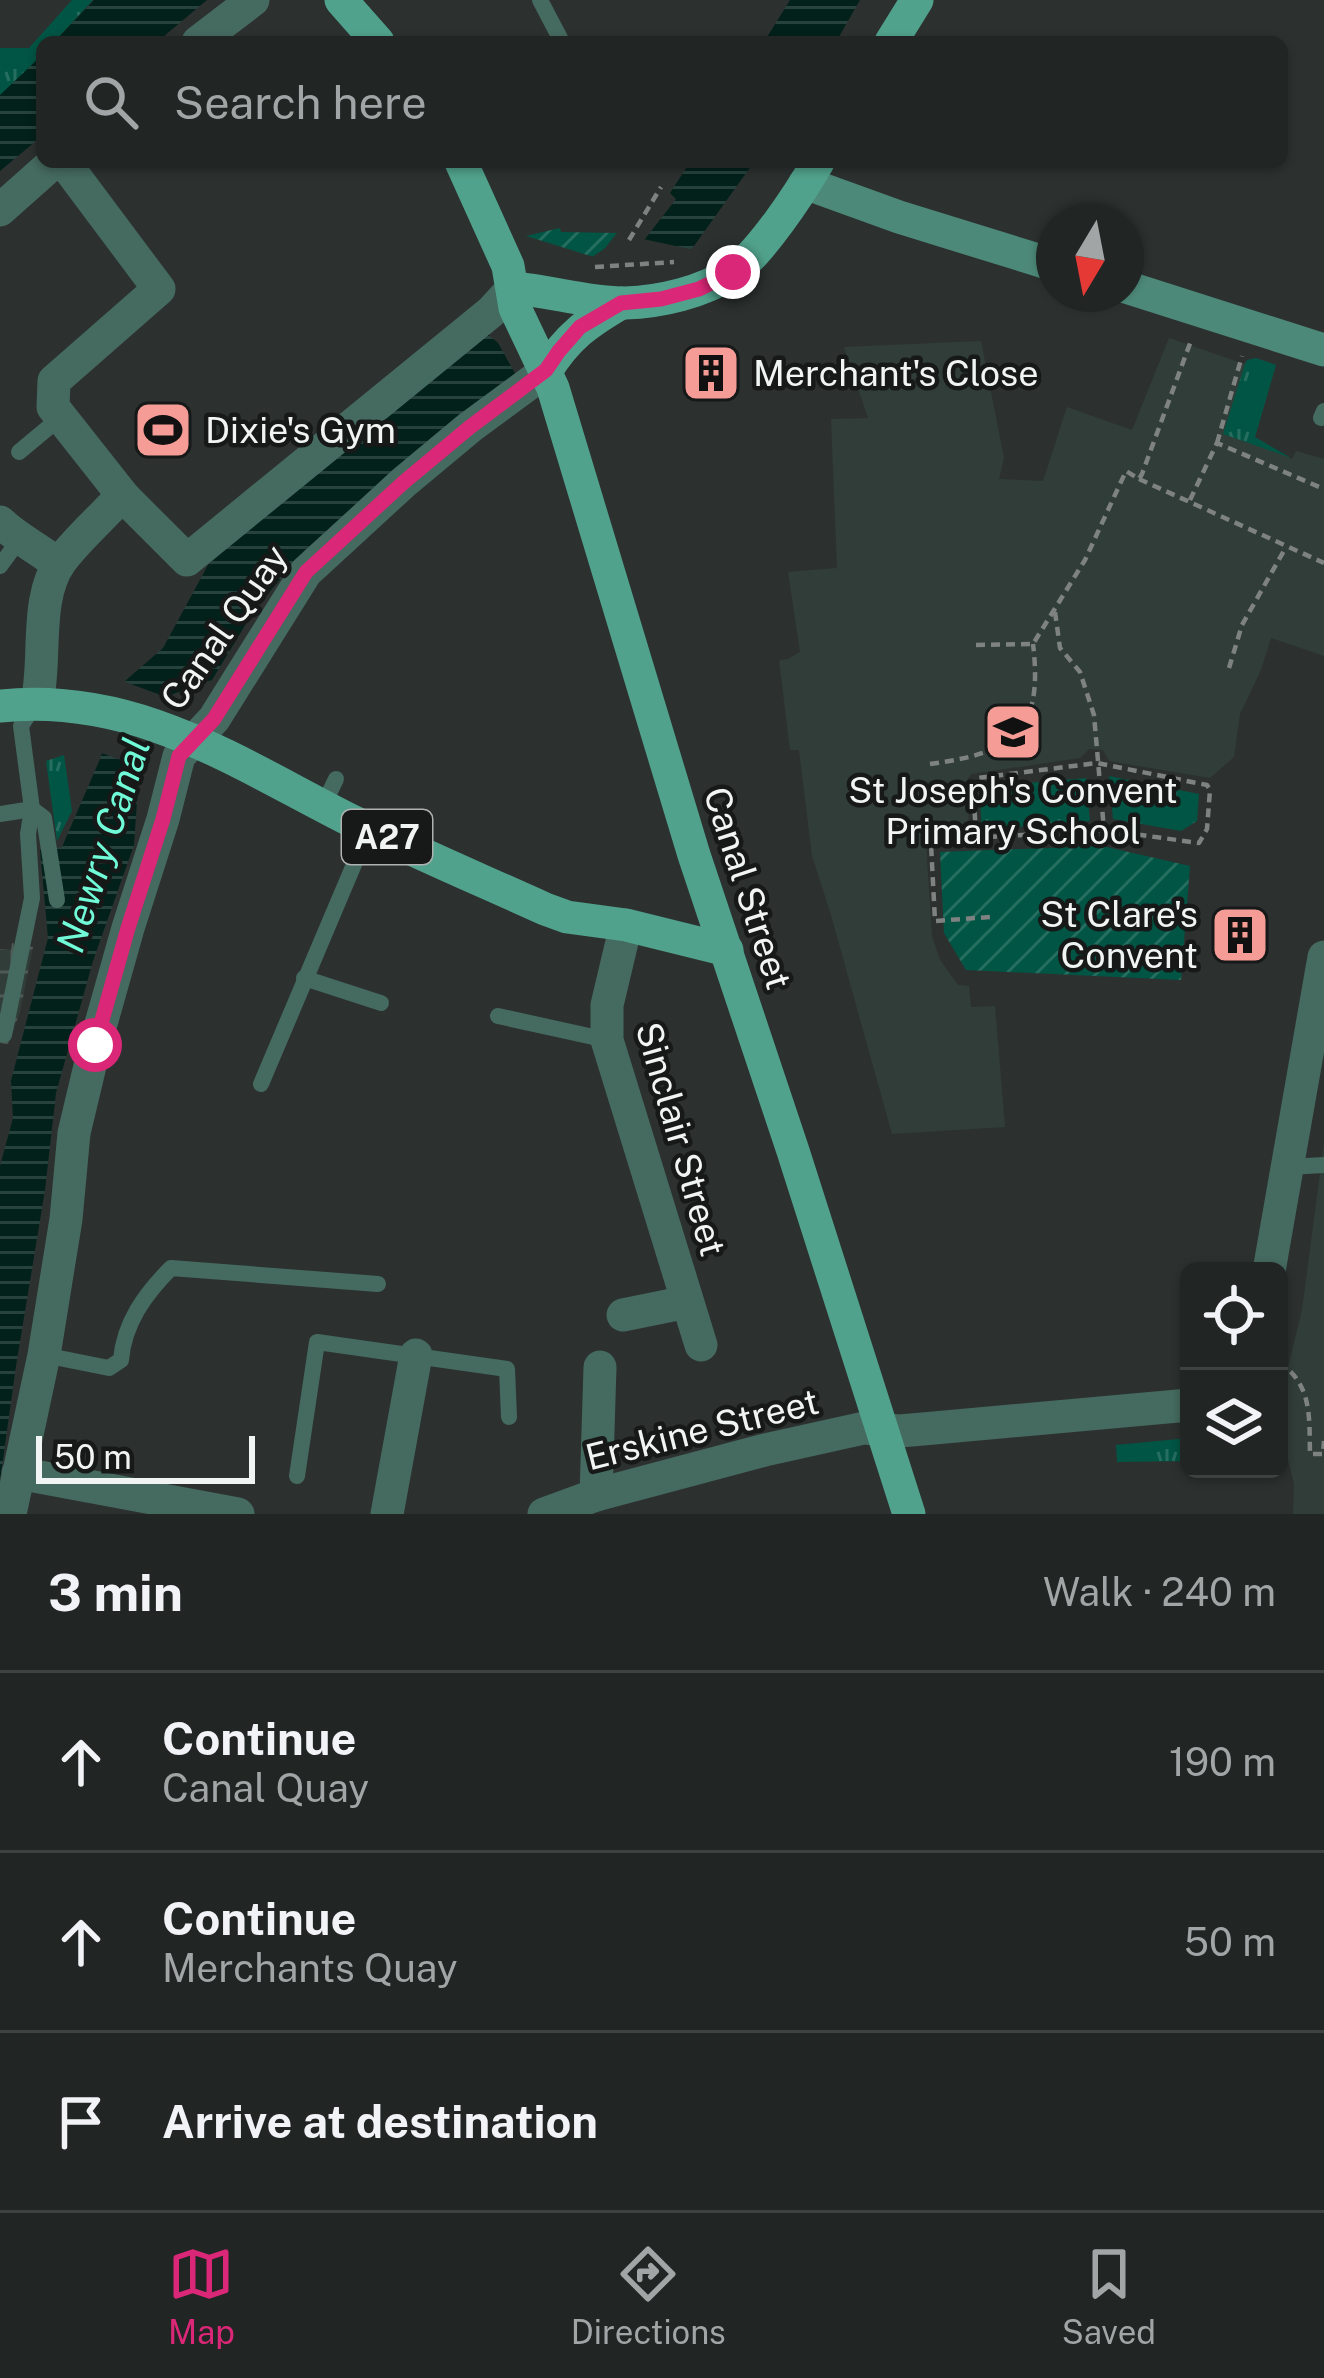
<!DOCTYPE html>
<html lang="en">
<head>
<meta charset="utf-8">
<style>
  body { margin:0; font-family:"Public Sans",sans-serif; background:#2d3131; color:#f1f3f6 }
  .controls { position:absolute; right:36px; bottom:36px; display:grid; overflow:hidden; border-radius:18px; box-shadow:0 3px 9px #0004 }
  .controls button { width:108px; height:108px; display:grid; place-items:center; padding:0; border:0; border-bottom:3px solid #3e4241; background:#212524; color:#f1f3f6; font:60px sans-serif }
  .compass { position:absolute; left:1036px; top:204px; width:108px; height:108px; border-radius:50%; background:#212524; box-shadow:0 3px 9px #0004; rotate:190deg }
  .scale { position:absolute; left:36px; bottom:30px; width:219px; box-sizing:border-box; padding-left:12px; border:6px solid #f0f4f2; border-top:0; font-size:33px; line-height:42px; white-space:nowrap; color:#f0f4f2; -webkit-text-stroke:9px #161918; paint-order:stroke }
  .stop { position:absolute; width:36px; height:36px; margin:-27px; border:9px solid #db2777; border-radius:50%; background:#fff }
  .stop.end { background:#db2777; border-color:#fff; box-shadow:0 3px 12px #0008 }
  .list { margin:0; padding:0; list-style:none }
  h2 { display:flex; justify-content:space-between; align-items:center; height:156px; margin:0; padding:0 48px; font-size:51px }
  h2 small { font-size:39px; font-weight:400; color:#a2a5a6 }
  .list li { display:grid; grid-template-columns:78px 1fr auto; gap:36px; align-items:center; box-sizing:border-box; height:180px; padding:0 48px; border-top:3px solid #3e4241 }
  .list b { display:block; font-size:45px; white-space:nowrap }
  .list p { margin:0; font-size:39px; white-space:nowrap; color:#a2a5a6 }
  .list em { font-size:39px; font-style:normal; color:#a2a5a6 }
  .icon { flex:none; width:66px; height:66px; fill:none; stroke:currentColor; stroke-width:2; stroke-linecap:round; stroke-linejoin:round }
  .map { position:relative; flex:none; width:1324px; height:1514px; overflow:hidden }
  .search { position:absolute; background:#212524; box-shadow:0 3px 9px #0004; left:36px; right:36px; top:36px; height:132px; display:flex; align-items:center; gap:30px; box-sizing:border-box; padding:0 42px; border-radius:18px; color:#a2a5a6; font-size:45px }
  .sheet { height:696px; background:#212524 }
  nav { display:flex; justify-content:space-around; align-items:center; box-sizing:border-box; height:168px; border-top:3px solid #3e4241; background:#212524; font-size:33px; color:#a2a5a6 }
  nav a { display:grid; justify-items:center; gap:6px }
  nav .on { color:#db2777 }
  .map>svg:first-child { display:block }
</style>
</head>
<body>
<div class="map">
<svg width="1324" height="1514" viewBox="0 0 1324 1514">
  <defs>
    <pattern id="industrial-grid" width="8" height="8" patternUnits="userSpaceOnUse" patternTransform="scale(3)"><rect width="8" height="8" fill="#313d39"/><path d="M0 4h8M4 0v8" fill="none" stroke="#4f5a56"/></pattern>
    <pattern id="grass-tufts" width="24" height="20" patternUnits="userSpaceOnUse" patternTransform="scale(3)"><rect width="24" height="20" fill="#054"/><path d="M3 7l-1-3M5 7V3M7 7l1-3M15 17l-1-3M17 17v-4M19 17l1-3" fill="none" stroke="#266e5f"/></pattern>
    <pattern id="garden-furrows" width="10" height="10" patternUnits="userSpaceOnUse" patternTransform="scale(3)"><rect width="10" height="10" fill="#054"/><path d="M-1 1l2-2M0 10L10 0M9 11l2-2" fill="none" stroke="#266e5f"/></pattern>
    <pattern id="water-rules" width="6" height="5" patternUnits="userSpaceOnUse" patternTransform="scale(3)"><rect width="6" height="5" fill="#02211a"/><path d="M0 2.5h6" fill="none" stroke="#27423c"/></pattern>
  </defs>
  <rect width="100%" height="100%" fill="#2c3130"/>
  <g fill="#313d39">
    <polygon points="1169,338 1244,364 1247,360 1256,358 1276,365 1255,437 1292,459 1296,451 1324,459 1324,656 1271,638 1261,670 1240,714 1234,757 1210,778 1109,761 1103,750 1089,749 1080,758 971,774 968,779 969,829 966,831 934,833 926,843 932,936 940,960 958,985 969,986 971,1007 995,1006 1005,1127 892,1134 831,915 812,856 799,750 790,750 779,660 788,659 800,652 788,572 837,568 831,419 868,418 844,347 981,341 1004,458 999,479 1043,481 1067,407 1132,430"/>
    <polygon points="1324,1143 1324,1514 1293,1514 1294,1483 1279,1427 1279,1404 1302,1310"/>
  </g>
  <polygon fill="url(#industrial-grid)" points="12,943 33,947 20,1012 8,1044 0,1043 0,949 11,950"/>
  <g fill="url(#grass-tufts)">
    <polygon points="72,0 93,0 54,42 42,42 42,55 18,81 0,95 0,48 29,48"/>
    <polygon points="1256,358 1276,365 1255,437 1291,458 1223,434 1245,364 1247,360"/>
    <polygon points="64,755 72,811 57,841 46,761"/>
    <polygon points="1109,776 1199,794 1197,821 1181,831 1113,819"/>
    <polygon points="1086,778 1090,821 982,830 979,787"/>
    <polygon points="1189,1438 1189,1461 1117,1462 1116,1445"/>
  </g>
  <g fill="url(#garden-furrows)">
    <polygon points="560,228 561,232 617,233 597,258 526,236"/>
    <polygon points="1102,846 1190,866 1181,980 966,970 944,933 940,852"/>
  </g>
  <g fill="url(#water-rules)">
    <polygon points="94,0 207,0 157,42 54,42"/>
    <polygon points="790,0 860,0 836,42 764,42"/>
    <polygon points="42,55 42,136 0,171 0,95"/>
    <polygon points="690,162 754,162 694,246 432,438 304,551 255,609 212,680 162,698 139,773 134,845 93,961 56,1093 45,1190 16,1366 0,1481 0,1166 13,1118 11,1081 48,938 40,850 62,847 100,759 125,681 163,648 208,565 269,506 490,333 627,240 645,239 676,199 670,193"/>
  </g>
  <g fill="#2c3130">
    <polygon points="625,235 694,250 689,257 545,361 517,377 498,343 483,330"/>
    <polygon points="120,680 166,697 140,767 96,751"/>
  </g>
  <g fill="none" stroke-linecap="round" stroke-linejoin="round">
    <g stroke="#7e8281" stroke-width="4.5" stroke-dasharray="9 6" stroke-linecap="butt">
      <polyline points="629,240 661,187"/>
      <polyline points="595,267 674,262"/>
      <polyline points="1217,443 1242,356"/>
      <polyline points="1139,479 1324,563"/>
      <polyline points="1190,500 1217,443 1324,489"/>
      <polyline points="1055,612 1060,648 1080,672 1094,715 1104,830"/>
      <polyline points="976,645 1033,644 1085,560 1126,471 1139,479 1142,474 1192,338"/>
      <polyline points="1229,668 1242,625 1286,547"/>
      <path d="M930,764C1011,753 1044,734 1033,644"/>
      <polyline points="973,838 1104,830 1199,843 1207,829 1210,790 1207,785 1097,763 978,778 973,788 976,833 973,838 935,839 931,844 935,921 990,917"/>
      <path d="M1279,1362C1313,1385 1309,1418 1310,1454H1323L1324,1441"/>
    </g>
    <g stroke="#456a5f" stroke-width="16">
      <polyline points="540,0 562,42"/>
      <polyline points="1321,418 1324,411"/>
      <polyline points="19,452 61,417"/>
      <polyline points="0,566 19,540"/>
      <polyline points="323,806 336,779"/>
      <polyline points="32,809 44,818 57,900"/>
      <polyline points="0,814 32,809 21,726 36,703"/>
      <polyline points="304,978 381,1003"/>
      <polyline points="498,1016 607,1040"/>
      <polyline points="4,1035 32,898 28,834 32,809"/>
      <polyline points="261,1084 369,829"/>
      <polyline points="1289,1167 1324,1165"/>
      <path d="M44,1355L109,1368L121,1360C124,1323 145,1294 171,1268L378,1284"/>
      <polyline points="297,1476 317,1342 507,1369 509,1417"/>
    </g>
    <g stroke="#456a5f" stroke-width="33">
      <polyline points="198,42 253,0"/>
      <polyline points="64,162 159,289 54,381 53,407 124,497 187,560 492,311 513,288"/>
      <polyline points="0,210 54,162"/>
      <path d="M0,522C18,539 39,549 58,564"/>
      <path d="M37,702C47,659 34,598 61,561C76,541 96,523 114,504L124,497"/>
      <polyline points="626,925 607,1005 607,1040 701,1345"/>
      <polyline points="1269,1271 1324,957"/>
      <polyline points="623,1315 687,1302"/>
      <polyline points="18,1473 238,1514"/>
      <polyline points="596,1495 600,1367"/>
      <polyline points="10,1514 44,1355 66,1219 74,1133 95,1045 128,928 163,819 179,756 214,719 306,572 404,482 470,427 546,371"/>
      <polyline points="387,1514 416,1355"/>
      <polyline points="544,1514 596,1495 765,1450 864,1428 899,1431 923,1429 1189,1405"/>
    </g>
    <g stroke="#4d8978" stroke-width="33">
      <polyline points="805,183 899,217 1054,265"/>
      <polyline points="1126,287 1324,350"/>
    </g>
    <g stroke="#51a28c" stroke-width="33">
      <polyline points="341,0 378,42"/>
      <polyline points="891,42 917,0"/>
      <polyline points="461,162 508,266 515,308 553,388 694,855 793,1151 909,1514"/>
      <path d="M513,288C550,291 588,303 625,303C661,302 702,292 732,273C761,253 800,193 818,162"/>
      <path d="M546,371C568,336 587,323 621,303"/>
      <path d="M0,706C136,692 237,763 352,821C415,852 481,880 545,909L567,917L626,925L727,950"/>
    </g>
  </g>
  <g fill="none" stroke-linecap="round" stroke-linejoin="round">
    <polyline stroke="#db2777" stroke-width="15" points="95,1045 128,928 163,819 179,756 214,719 306,572 404,482 470,427 546,370 559,351 580,327 621,303 661,299 699,289 733,272"/>
  </g>
  <defs>
    <symbol id="building-square" viewBox="-11 -11 22 22"><rect x="-9" y="-9" width="18" height="18" rx="4" fill="#f59c96" stroke="#161918"/><path d="M-4-6H4V6H1V3H-1V6H-4ZM-2.5-4.3h1.7v1.8h-1.7ZM.8-4.3h1.7v1.8H.8ZM-2.5-1h1.7V.8h-1.7ZM.8-1h1.7V.8H.8Z" fill="#111"/></symbol>
    <symbol id="stadium-square" viewBox="-11 -11 22 22"><rect x="-9" y="-9" width="18" height="18" rx="4" fill="#f59c96" stroke="#161918"/><path d="M0-5a6.5 5 0 1 0 0 10a6.5 5 0 1 0 0-10ZM-3.5-1.8h7v3.6h-7Z" fill="#111"/></symbol>
    <symbol id="school-square" viewBox="-11 -11 22 22"><rect x="-9" y="-9" width="18" height="18" rx="4" fill="#f59c96" stroke="#161918"/><path d="M0-5L7-2L0 1L-7-2ZM-4 1L0 2.5L4 1V4Q0 6-4 4Z" fill="#111"/></symbol>
  </defs>
  <g fill-rule="evenodd">
    <use href="#building-square" x="678" y="340" width="66" height="66"/>
    <use href="#stadium-square" x="130" y="397" width="66" height="66"/>
    <use href="#school-square" x="980" y="699" width="66" height="66"/>
    <use href="#building-square" x="1207" y="902" width="66" height="66"/>
  </g>
  <g text-anchor="middle" dominant-baseline="central" stroke-width="9" stroke-linejoin="round" paint-order="stroke">
    <rect fill="#161918" stroke="#afb2b1" stroke-width="3" x="342" y="810" width="90" height="54" rx="9"/>
    <g font-size="33" font-weight="bold" fill="#f0f4f2">
      <text x="387" y="837">A27</text>
    </g>
    <g font-size="36" fill="#f0f4f2" stroke="#161918" text-anchor="start">
      <text x="753" y="373">Merchant's Close</text>
      <text x="205" y="430">Dixie's Gym</text>
      <text x="1013" y="790" text-anchor="middle">St Joseph's Convent<tspan x="1013" dy="41">Primary School</tspan></text>
      <text x="1198" y="914" text-anchor="end">St Clare's<tspan x="1198" dy="41">Convent</tspan></text>
    </g>
    <g font-size="36" fill="#f0f4f2" stroke="#161918">
      <text transform="translate(224 627) rotate(-55)">Canal Quay</text>
      <text transform="translate(748 888) rotate(72)">Canal Street</text>
      <text transform="translate(681 1139) rotate(74)">Sinclair Street</text>
      <text transform="translate(702 1429) rotate(-14)">Erskine Street</text>
    </g>
    <g font-size="39" font-style="italic" fill="#70fad7" stroke="#161918">
      <text transform="translate(103 845) rotate(-72)">Newry Canal</text>
    </g>
  </g>
</svg>
<div class="controls">
<button><svg class="icon" aria-label="locate" viewBox="0 0 24 24"><circle cx="12" cy="12" r="6"/><path d="M12 2v4M12 18v4M2 12h4M18 12h4"/></svg></button>
<button><svg class="icon" aria-label="layers" viewBox="0 0 24 24"><path d="M12 4l9 5-9 5-9-5zM3 14l9 5 9-5"/></svg></button>
</div>
<svg class="compass" viewBox="-18 -18 36 36"><path d="M0-13l5 13h-10z" fill="#e53935"/><path d="M0 13l5-13h-10z" fill="#a2a5a6"/></svg>
<div class="scale">50 m</div>
<div class="stop" style="left:95px;top:1045px"></div>
<div class="stop end" style="left:733px;top:272px"></div>
<div class="search"><svg class="icon" aria-label="search" viewBox="0 0 24 24"><circle cx="10" cy="10" r="6"/><path d="M15 15l6 6"/></svg>Search here</div>
</div>
<section class="sheet">
<h2>3 min<small>Walk · 240 m</small></h2>
<ul class="list">
<li><svg class="icon" aria-label="ahead" viewBox="0 0 24 24"><path d="M12 20V5M6 11l6-6 6 6"/></svg><div><b>Continue</b><p>Canal Quay</p></div><em>190 m</em></li>
<li><svg class="icon" aria-label="ahead" viewBox="0 0 24 24"><path d="M12 20V5M6 11l6-6 6 6"/></svg><div><b>Continue</b><p>Merchants Quay</p></div><em>50 m</em></li>
<li><svg class="icon" aria-label="arrive" viewBox="0 0 24 24"><path d="M6 21V4h12l-3 4 3 4H6"/></svg><div><b>Arrive at destination</b></div></li>
</ul>
</section>
<nav>
<a class="on"><svg class="icon" aria-label="map" viewBox="0 0 24 24"><path d="M3 6l6-2 6 2 6-2v14l-6 2-6-2-6 2zM9 4v14M15 6v14"/></svg>Map</a>
<a><svg class="icon" aria-label="directions" viewBox="0 0 24 24"><path d="M12 3l9 9-9 9-9-9zM9 14v-3h6M13 9l2 2-2 2"/></svg>Directions</a>
<a><svg class="icon" aria-label="saved" viewBox="0 0 24 24"><path d="M7 4h10v16l-5-4-5 4z"/></svg>Saved</a>
</nav>
</body>
</html>
